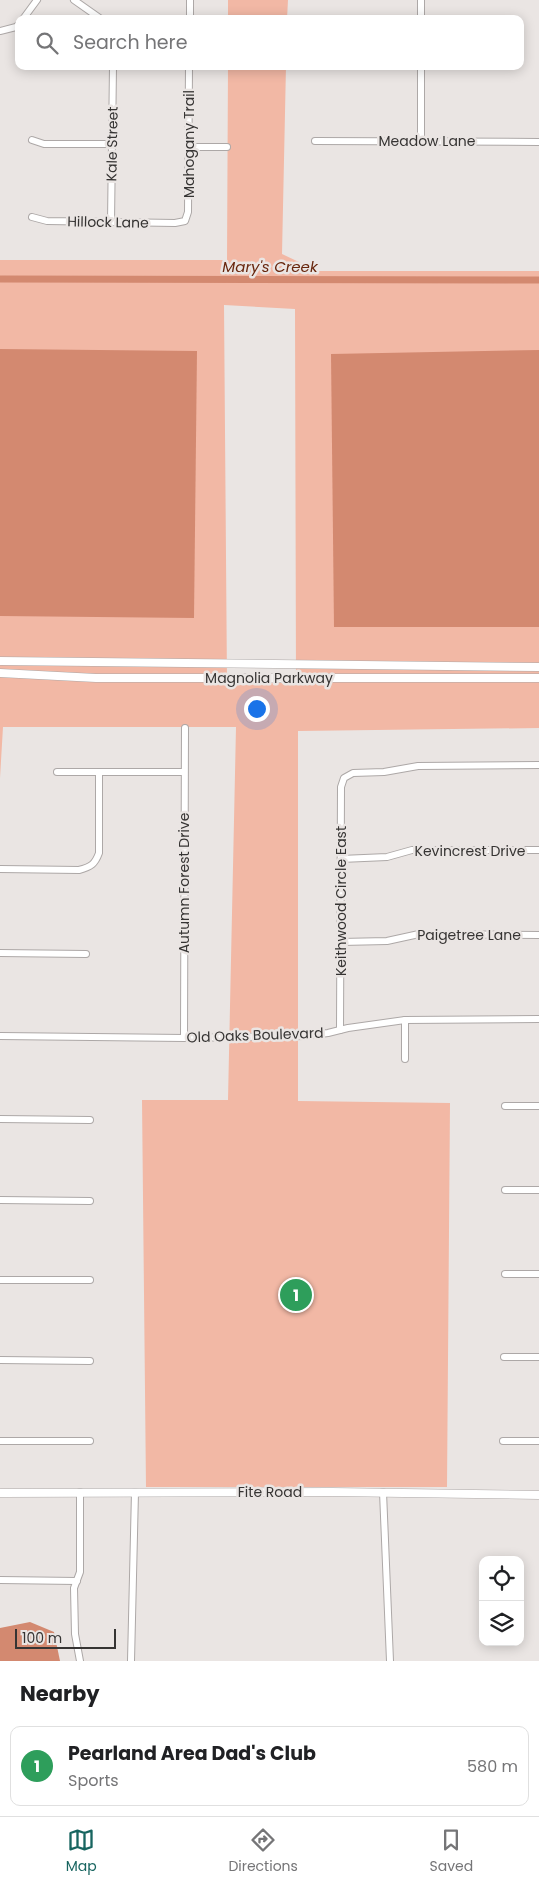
<!DOCTYPE html>
<html lang="en">
<head>
<meta charset="utf-8">
<style>
  body { margin:0; font-family:Poppins,sans-serif; background:#f2f2f2; color:#202124 }
  .controls { position:absolute; right:15px; bottom:15px; display:grid; overflow:hidden; border-radius:10px; box-shadow:0 2px 12px #0003 }
  .controls button { width:45px; height:45px; display:grid; place-items:center; padding:0; border:0; border-bottom:1px solid #e0e0e0; background:#fff; color:#202124; font:25px sans-serif }
  .scale { position:absolute; left:15px; bottom:12px; width:101px; box-sizing:border-box; padding-left:5px; border:2px solid #363433; border-top:0; font-size:14px; line-height:18px; white-space:nowrap; color:#363433; -webkit-text-stroke:4px #eae5e3; paint-order:stroke }
  .you { position:absolute; left:256px; top:708px; width:18px; height:18px; margin:-12px; border:4px solid #fff; border-radius:50%; background:#1a73e8; box-shadow:0 0 0 8px #1a73e833 }
  .badge { display:grid; place-items:center; width:32px; height:32px; border-radius:50%; background:#186560; color:#fff; font-size:16px; font-weight:700 }
  .pin { position:absolute; translate:-50% -50%; border:2px solid #fff; box-shadow:0 1px 5px #0006 }
  .list { margin:0; padding:0; list-style:none }
  h2 { display:flex; justify-content:space-between; align-items:center; height:65px; margin:0; padding:0 20px; font-size:21px }
  h2 small { font-size:16px; font-weight:400; color:#757577 }
  .list li { display:grid; grid-template-columns:32px 1fr auto; gap:15px; align-items:center; box-sizing:border-box; height:80px; margin:0 10px 10px; padding:0 10px; border:1px solid #e0e0e0; border-radius:10px }
  .list b { display:block; font-size:19px; white-space:nowrap }
  .list p { margin:0; font-size:16px; white-space:nowrap; color:#757577 }
  .list em { font-size:16px; font-style:normal; color:#757577 }
  .icon { flex:none; width:28px; height:28px; fill:none; stroke:currentColor; stroke-width:2; stroke-linecap:round; stroke-linejoin:round }
  .map { position:relative; flex:none; width:539px; height:1661px; overflow:hidden }
  .search { position:absolute; background:#fff; box-shadow:0 2px 12px #0003; left:15px; right:15px; top:15px; height:55px; display:flex; align-items:center; gap:12px; box-sizing:border-box; padding:0 18px; border-radius:10px; color:#757577; font-size:19px }
  .sheet { height:155px; background:#fff }
  nav { display:flex; justify-content:space-around; align-items:center; box-sizing:border-box; height:70px; border-top:1px solid #e0e0e0; background:#fff; font-size:14px; color:#757577 }
  nav a { display:grid; justify-items:center; gap:2px }
  nav .on { color:#186560 }
  .map>svg:first-child { display:block }
</style>
</head>
<body>
<div class="map">
<svg width="539" height="1661" viewBox="0 0 539 1661">
  <rect width="100%" height="100%" fill="#eae5e3"/>
  <g fill="#f2b8a5" fill-rule="evenodd">
    <polygon points="228,0 288,0 287,19 228,19"/>
    <path d="M228,66H286L282,254L318,271H539V728L298,731V1101L450,1103L447,1487H146L142,1100H228L236,727H3L0,778V260H227ZM224,305L295,309L296,683L227,682Z"/>
  </g>
  <g fill="#d38970">
    <polygon points="0,349 197,351 194,618 0,616"/>
    <polygon points="539,350 539,627 334,627 331,354"/>
    <polygon points="30,1622 54,1632 60,1661 0,1661 0,1628"/>
  </g>
  <g fill="none" stroke-linecap="round" stroke-linejoin="round">
    <polyline stroke="#d38970" stroke-width="7" points="0,279 539,280"/>
    <defs>
      <g id="minor">
        <polyline points="74,0 101,19"/>
        <polyline points="23,19 37,0"/>
        <polyline points="190,19 190,0"/>
        <polyline points="421,19 421,0"/>
        <polyline points="0,31 16,27 19,24"/>
        <polyline points="32,140 44,144 112,144"/>
        <polyline points="315,141 539,142"/>
        <polyline points="421,141 421,66"/>
        <polyline points="189,147 227,147"/>
        <polyline points="32,217 47,221 175,223 185,221 188,212 189,66"/>
        <polyline points="111,222 113,66"/>
        <polyline points="57,772 184,772"/>
        <polyline points="341,859 387,857 412,850 539,850"/>
        <path d="M0,869L79,870C91,867 95,864 99,853V772"/>
        <polyline points="341,942 387,941 419,934 539,935"/>
        <polyline points="0,953 86,954"/>
        <polyline points="340,1030 341,787 344,778 353,773 384,772 418,766 539,765"/>
        <polyline points="0,1036 184,1038 306,1036 328,1033 348,1028 405,1020 539,1019"/>
        <polyline points="184,1038 185,728"/>
        <polyline points="405,1059 405,1020"/>
        <polyline points="505,1106 539,1106"/>
        <polyline points="0,1119 90,1120"/>
        <polyline points="505,1190 539,1190"/>
        <polyline points="0,1200 90,1201"/>
        <polyline points="505,1274 539,1274"/>
        <polyline points="0,1280 90,1280"/>
        <polyline points="504,1357 539,1357"/>
        <polyline points="0,1360 90,1361"/>
        <polyline points="0,1441 90,1441"/>
        <polyline points="503,1441 539,1441"/>
        <polyline points="383,1492 390,1661"/>
        <polyline points="0,1580 77,1581"/>
        <polyline points="80,1661 75,1634 74,1588 80,1572 80,1492"/>
        <polyline points="131,1661 135,1492"/>
      </g>
      <g id="tertiary">
        <polyline points="0,661 539,667"/>
        <polyline points="0,673 96,678 539,678"/>
        <polyline points="0,1493 332,1492 539,1495"/>
      </g>
    </defs>
    <use href="#minor" stroke="#ada8a7" stroke-width="8"/>
    <use href="#tertiary" stroke="#ada8a7" stroke-width="9"/>
    <use href="#minor" stroke="#fff" stroke-width="6"/>
    <use href="#tertiary" stroke="#fff" stroke-width="8"/>
  </g>
  <g text-anchor="middle" dominant-baseline="central" stroke-width="5" stroke-linejoin="round" paint-order="stroke">
    <g font-size="14" fill="#363433" stroke="#eae5e3">
      <text x="427" y="141">Meadow Lane</text>
      <text transform="translate(112 144) rotate(-89)">Kale Street</text>
      <text transform="translate(189 144) rotate(-90)">Mahogany Trail</text>
      <text transform="translate(108 222) rotate(1)">Hillock Lane</text>
      <text x="269" y="678">Magnolia Parkway</text>
      <text x="470" y="851">Kevincrest Drive</text>
      <text transform="translate(184 883) rotate(-90)">Autumn Forest Drive</text>
      <text transform="translate(341 901) rotate(-90)">Keithwood Circle East</text>
      <text x="469" y="935">Paigetree Lane</text>
      <text transform="translate(255 1035) rotate(-2)">Old Oaks Boulevard</text>
      <text x="270" y="1492">Fite Road</text>
    </g>
    <g font-size="15" font-style="italic" fill="#68260d" stroke="#eae5e3">
      <text x="270" y="266">Mary's Creek</text>
    </g>
  </g>
</svg>
<div class="controls">
<button><svg class="icon" aria-label="locate" viewBox="0 0 24 24"><circle cx="12" cy="12" r="6"/><path d="M12 2v4M12 18v4M2 12h4M18 12h4"/></svg></button>
<button><svg class="icon" aria-label="layers" viewBox="0 0 24 24"><path d="M12 4l9 5-9 5-9-5zM3 14l9 5 9-5"/></svg></button>
</div>
<div class="scale">100 m</div>
<div class="you"></div>
<div class="pin badge" style="left:296px;top:1295px;background:#2e9e5b">1</div>
<div class="search"><svg class="icon" aria-label="search" viewBox="0 0 24 24"><circle cx="10" cy="10" r="6"/><path d="M15 15l6 6"/></svg>Search here</div>
</div>
<section class="sheet">
<h2>Nearby<small></small></h2>
<ul class="list">
<li><span class="badge" style="background:#2e9e5b">1</span><div><b>Pearland Area Dad's Club</b><p>Sports</p></div><em>580 m</em></li>
</ul>
</section>
<nav>
<a class="on"><svg class="icon" aria-label="map" viewBox="0 0 24 24"><path d="M3 6l6-2 6 2 6-2v14l-6 2-6-2-6 2zM9 4v14M15 6v14"/></svg>Map</a>
<a><svg class="icon" aria-label="directions" viewBox="0 0 24 24"><path d="M12 3l9 9-9 9-9-9zM9 14v-3h6M13 9l2 2-2 2"/></svg>Directions</a>
<a><svg class="icon" aria-label="saved" viewBox="0 0 24 24"><path d="M7 4h10v16l-5-4-5 4z"/></svg>Saved</a>
</nav>
</body>
</html>
